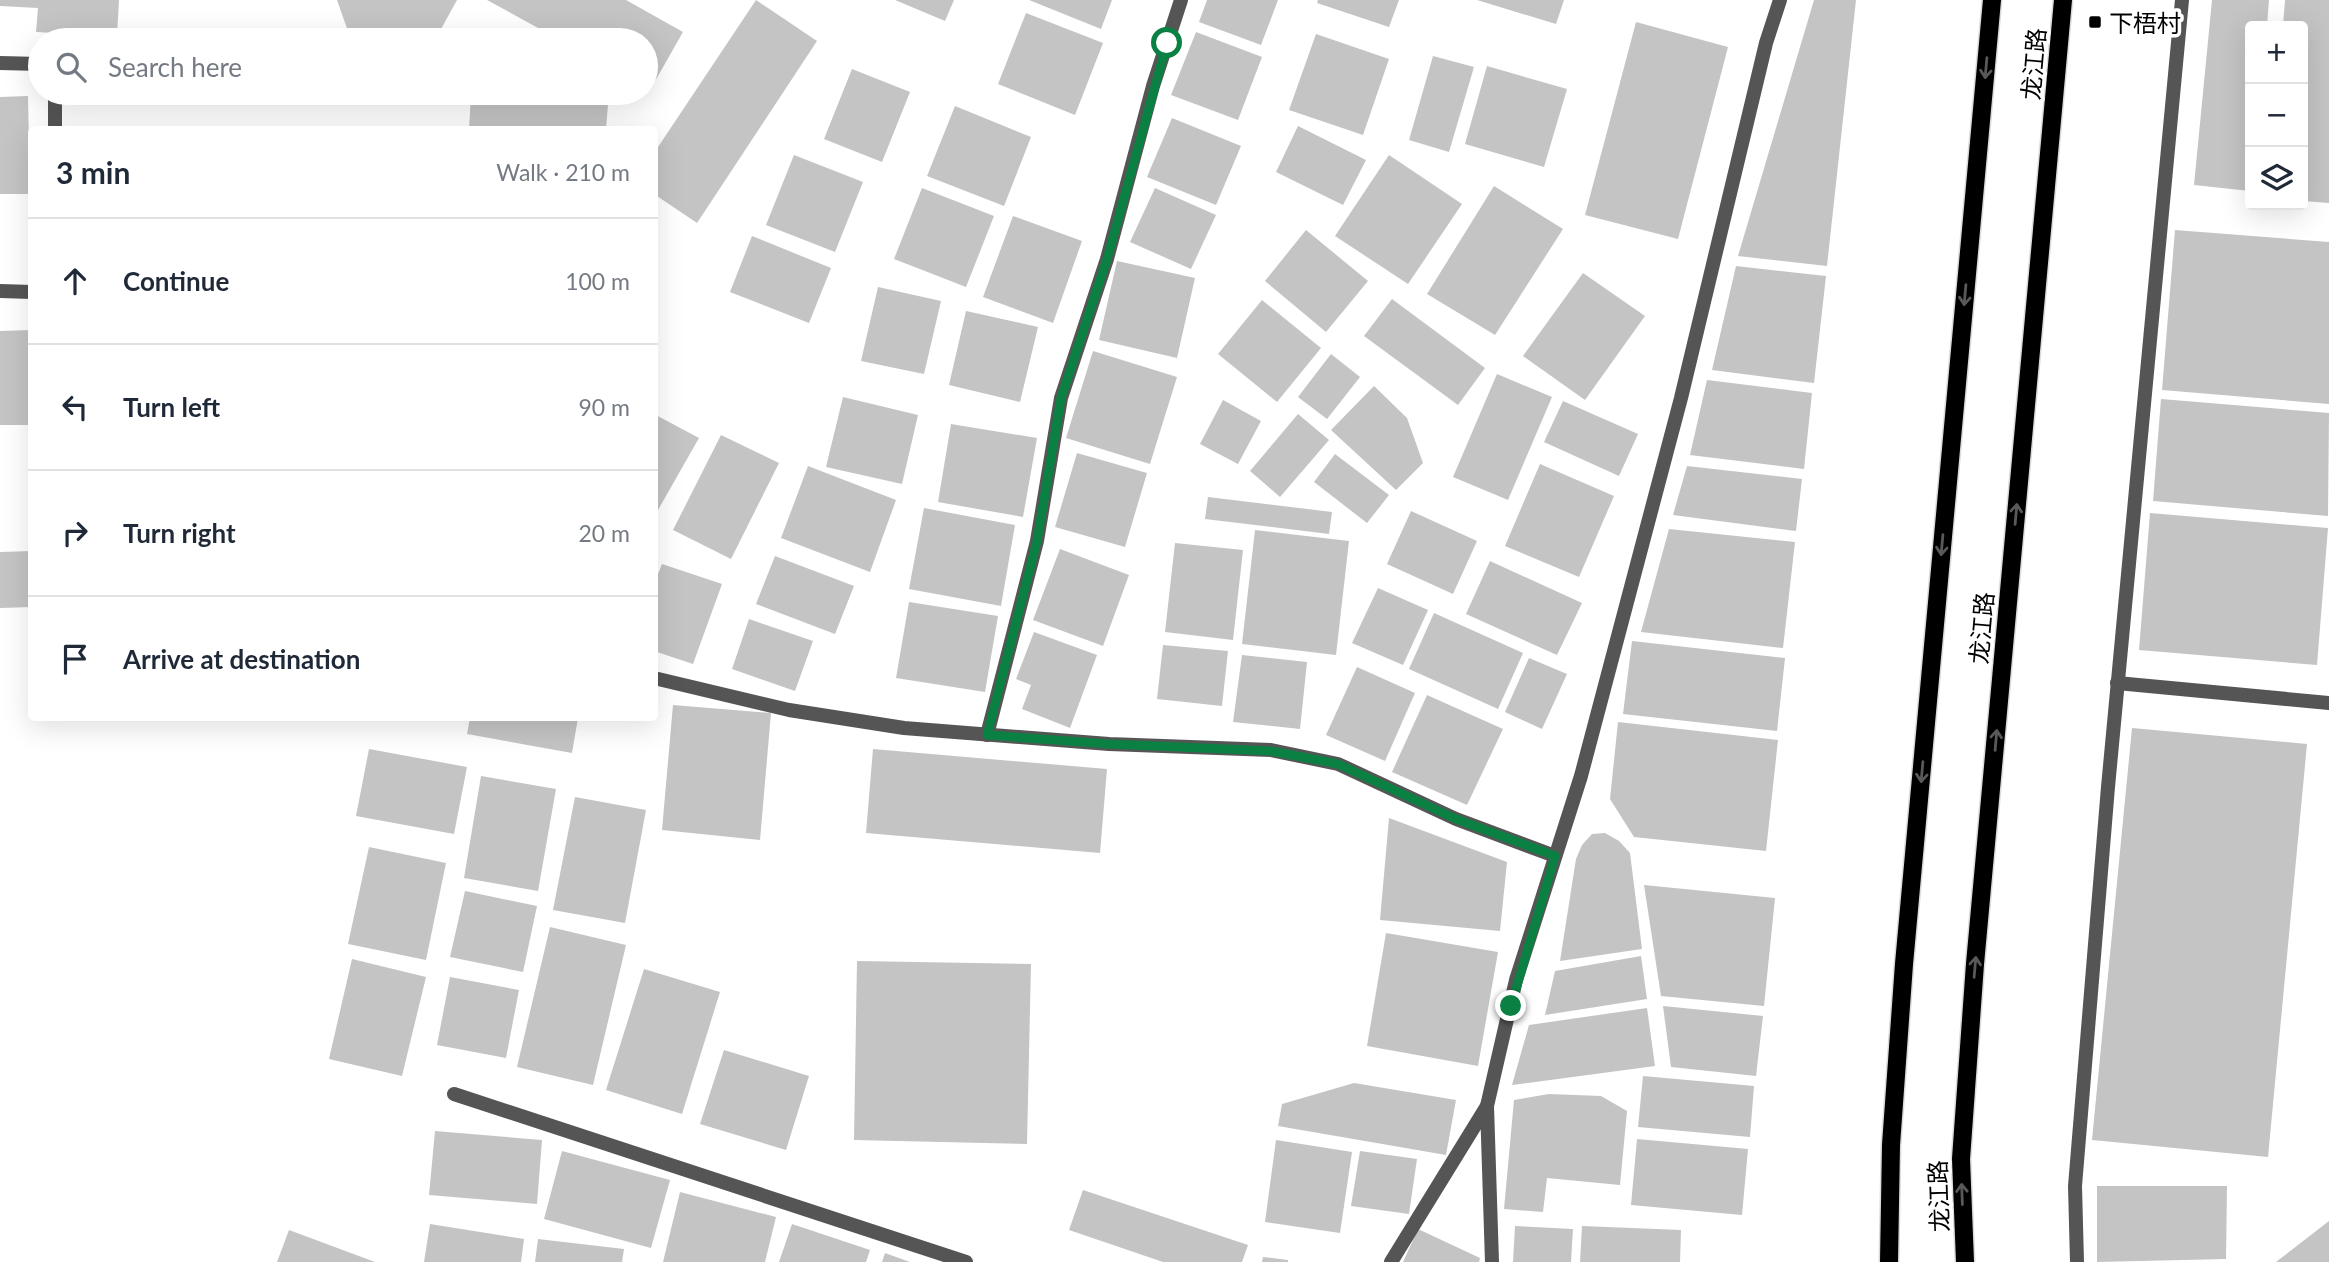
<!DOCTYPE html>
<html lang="en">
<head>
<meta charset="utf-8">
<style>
  body { margin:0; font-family:Lato,"Noto Sans SC",sans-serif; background:#f2f2f3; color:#1f2937 }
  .controls { position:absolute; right:21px; top:21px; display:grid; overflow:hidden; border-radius:7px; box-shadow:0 7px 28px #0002 }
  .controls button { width:63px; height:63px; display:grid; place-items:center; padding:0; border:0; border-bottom:2px solid #e0e1e3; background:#fff; color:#1f2937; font:35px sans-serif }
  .stop { position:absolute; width:21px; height:21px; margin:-16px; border:5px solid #0b8043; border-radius:50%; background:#fff }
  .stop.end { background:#0b8043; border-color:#fff; box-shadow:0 2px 7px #0008 }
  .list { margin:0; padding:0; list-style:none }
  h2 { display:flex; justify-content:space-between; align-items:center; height:91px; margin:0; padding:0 28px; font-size:30px }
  h2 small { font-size:23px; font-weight:400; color:#747a83 }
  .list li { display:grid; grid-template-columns:46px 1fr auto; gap:21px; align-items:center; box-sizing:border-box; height:126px; padding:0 28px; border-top:2px solid #e0e1e3 }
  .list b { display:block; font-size:26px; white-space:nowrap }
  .list em { font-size:23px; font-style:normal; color:#747a83 }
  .icon { flex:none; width:38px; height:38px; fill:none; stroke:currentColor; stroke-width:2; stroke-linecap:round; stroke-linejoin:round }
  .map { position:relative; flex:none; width:2329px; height:1262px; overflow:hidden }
  .search { position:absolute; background:#fff; box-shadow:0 7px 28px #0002; left:28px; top:28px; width:630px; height:77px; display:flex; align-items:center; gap:18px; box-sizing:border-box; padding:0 24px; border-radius:38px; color:#747a83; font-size:26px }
  .panel { position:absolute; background:#fff; box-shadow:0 7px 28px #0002; left:28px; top:126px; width:630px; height:595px; border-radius:7px }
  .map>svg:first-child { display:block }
</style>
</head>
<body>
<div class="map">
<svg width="2329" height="1262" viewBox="0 0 2329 1262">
  <rect width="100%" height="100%" fill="#fff"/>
  <g fill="#c4c4c4">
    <polygon points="0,0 119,0 117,36 36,32 38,8 0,6"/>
    <polygon points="337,0 457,0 435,40 356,40 350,37"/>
    <polygon points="487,0 626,0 683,32 650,90 646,88 646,40 560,40"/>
    <polygon points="756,0 817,41 697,223 654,194 654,153"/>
    <polygon points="895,0 954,0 945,21"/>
    <polygon points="1029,0 1112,0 1101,29"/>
    <polygon points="1207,0 1278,0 1261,45 1199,22"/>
    <polygon points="1318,0 1399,0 1389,27 1317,3"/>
    <polygon points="1477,0 1564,0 1556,24"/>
    <polygon points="1814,0 1856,0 1827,266 1738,256"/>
    <polygon points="2212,0 2269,0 2267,26 2250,26 2250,191 2194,185"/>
    <polygon points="2285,0 2329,0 2329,203 2303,201 2303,26 2283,26"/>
    <polygon points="1026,13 1103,43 1075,115 998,84"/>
    <polygon points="1636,22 1728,47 1678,239 1585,215"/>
    <polygon points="1196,32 1262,57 1238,120 1171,95"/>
    <polygon points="1316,34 1389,59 1363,135 1289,110"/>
    <polygon points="1433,56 1474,67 1449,152 1409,140"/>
    <polygon points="1487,66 1567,89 1544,167 1465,144"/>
    <polygon points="852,69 910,92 882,162 824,139"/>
    <polygon points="471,95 608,104 606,130 469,130"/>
    <polygon points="28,96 30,194 0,194 0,97"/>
    <polygon points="955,106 1031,137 1004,206 927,176"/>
    <polygon points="1172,118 1241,146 1216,205 1147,177"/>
    <polygon points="1298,126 1366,160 1343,205 1276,172"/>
    <polygon points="794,155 863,182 835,252 766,225"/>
    <polygon points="1389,155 1462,204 1408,284 1335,236"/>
    <polygon points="1494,186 1563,229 1495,335 1427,294"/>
    <polygon points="922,188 994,216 966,287 894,259"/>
    <polygon points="1155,188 1216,215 1191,269 1130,242"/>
    <polygon points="1013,216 1082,241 1053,323 983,297"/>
    <polygon points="1306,230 1368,281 1326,332 1265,281"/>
    <polygon points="2175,230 2329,242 2329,404 2162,390"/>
    <polygon points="752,236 831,268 809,323 730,292"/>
    <polygon points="1117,261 1195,278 1177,358 1099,340"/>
    <polygon points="1736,266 1826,276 1814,383 1712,370"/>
    <polygon points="1583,273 1645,316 1585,400 1523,356"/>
    <polygon points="878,287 941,301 924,374 861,361"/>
    <polygon points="1392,299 1485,368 1458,405 1364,336"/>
    <polygon points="1262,300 1321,348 1277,402 1218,354"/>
    <polygon points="966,311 1038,327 1020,402 949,385"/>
    <polygon points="32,330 32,425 0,425 0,331"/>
    <polygon points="1093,351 1177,377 1150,464 1066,438"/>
    <polygon points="1331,354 1360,377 1327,419 1298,397"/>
    <polygon points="1497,374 1552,397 1508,500 1453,477"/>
    <polygon points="1707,380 1812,393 1804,469 1690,455"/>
    <polygon points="1374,386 1407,418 1423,463 1396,490 1331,430"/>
    <polygon points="843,397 918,415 902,484 826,467"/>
    <polygon points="2161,399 2329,413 2328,516 2153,501"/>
    <polygon points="1223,400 1261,421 1238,464 1200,444"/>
    <polygon points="1563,401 1638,434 1619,476 1544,442"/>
    <polygon points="654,414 699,438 654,517"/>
    <polygon points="1298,414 1329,440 1280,497 1250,471"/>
    <polygon points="951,424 1037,438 1023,517 938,502"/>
    <polygon points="721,435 779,463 731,559 673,530"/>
    <polygon points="1077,453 1147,473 1125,547 1055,527"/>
    <polygon points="1335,454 1389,495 1367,523 1314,482"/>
    <polygon points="1540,464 1614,496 1579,577 1505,546"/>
    <polygon points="808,466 896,500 870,572 781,538"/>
    <polygon points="1687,466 1802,479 1796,531 1673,515"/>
    <polygon points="1208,497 1332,512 1329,534 1205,519"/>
    <polygon points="924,508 1015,525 1001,606 909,589"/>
    <polygon points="1411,511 1477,541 1453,594 1387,564"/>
    <polygon points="2150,513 2328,528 2317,665 2139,650"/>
    <polygon points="1669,529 1795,542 1783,648 1641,632"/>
    <polygon points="1255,530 1349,541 1336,655 1242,644"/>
    <polygon points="1175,543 1243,550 1233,640 1165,632"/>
    <polygon points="1060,549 1129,575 1103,646 1033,620"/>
    <polygon points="32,551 32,607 0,608 0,552"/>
    <polygon points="775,556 854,586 835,634 756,604"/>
    <polygon points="1490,561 1582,603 1557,655 1466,614"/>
    <polygon points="662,564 722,584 693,664 654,651 654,584"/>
    <polygon points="1378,588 1428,610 1403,665 1352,643"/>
    <polygon points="909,602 998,616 985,692 896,678"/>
    <polygon points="1434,613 1523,653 1498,709 1409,669"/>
    <polygon points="749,619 813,641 795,691 732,669"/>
    <polygon points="1034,632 1097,655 1070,728 1022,709 1031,685 1016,679"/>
    <polygon points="1632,641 1785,658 1777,731 1623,714"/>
    <polygon points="1163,645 1228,651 1222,706 1157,699"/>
    <polygon points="1242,655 1307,662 1300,729 1233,722"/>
    <polygon points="1529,658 1567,674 1542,729 1505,712"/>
    <polygon points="1357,667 1415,693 1385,761 1326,735"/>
    <polygon points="1427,695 1503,729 1467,805 1392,772"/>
    <polygon points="673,705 771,713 760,840 662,830"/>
    <polygon points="470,718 578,718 572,753 467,734"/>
    <polygon points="1618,722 1778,740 1766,851 1634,837 1610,799"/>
    <polygon points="2132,728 2307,744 2268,1157 2092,1140"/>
    <polygon points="369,749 467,767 454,834 356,816"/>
    <polygon points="873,749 1107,769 1100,853 866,833"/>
    <polygon points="481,776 556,789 538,891 464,878"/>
    <polygon points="575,797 646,810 625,923 553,910"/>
    <polygon points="1389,818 1507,862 1500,931 1380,920"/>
    <polygon points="1605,833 1619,841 1630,853 1642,949 1560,961 1576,859 1582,845 1592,834"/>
    <polygon points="369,847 446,863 426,960 348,944"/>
    <polygon points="1644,885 1775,898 1764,1006 1661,996"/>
    <polygon points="465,891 537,906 523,972 450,957"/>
    <polygon points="550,927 626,945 593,1085 517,1067"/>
    <polygon points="1386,933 1498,952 1478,1066 1367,1046"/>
    <polygon points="1641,956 1647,999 1545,1015 1555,971"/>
    <polygon points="352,959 426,977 402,1076 329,1059"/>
    <polygon points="857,961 1031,964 1027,1144 854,1140"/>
    <polygon points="644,969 720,992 682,1114 606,1090"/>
    <polygon points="450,977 519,990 506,1058 437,1045"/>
    <polygon points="1663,1006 1763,1016 1756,1076 1671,1067"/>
    <polygon points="1647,1008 1655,1066 1512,1085 1529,1025"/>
    <polygon points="724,1050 809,1076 786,1150 700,1124"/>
    <polygon points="1643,1076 1754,1086 1750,1137 1638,1127"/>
    <polygon points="1354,1083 1456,1100 1446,1155 1278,1126 1282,1104"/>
    <polygon points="1549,1094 1601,1096 1627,1111 1620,1185 1547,1178 1543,1212 1504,1209 1514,1100"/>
    <polygon points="435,1131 542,1140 537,1204 429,1195"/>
    <polygon points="1637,1139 1748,1149 1742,1215 1631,1205"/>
    <polygon points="1276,1140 1352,1152 1340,1233 1265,1222"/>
    <polygon points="562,1151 670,1180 651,1248 544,1219"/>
    <polygon points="1360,1151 1417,1159 1409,1214 1351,1206"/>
    <polygon points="2097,1186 2227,1186 2226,1259 2097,1262"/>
    <polygon points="1083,1190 1248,1245 1242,1262 1163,1262 1069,1230"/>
    <polygon points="680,1192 776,1217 765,1262 663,1262"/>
    <polygon points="2329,1221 2329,1262 2276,1262"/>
    <polygon points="430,1224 524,1239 521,1262 424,1262"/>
    <polygon points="792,1224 870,1250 866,1262 779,1262"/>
    <polygon points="1515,1226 1573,1229 1571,1262 1513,1262"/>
    <polygon points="1582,1226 1681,1230 1680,1262 1580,1262"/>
    <polygon points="1418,1229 1480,1258 1479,1262 1403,1262"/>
    <polygon points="289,1230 375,1262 277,1262"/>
    <polygon points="538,1239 624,1249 622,1262 535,1262"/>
    <polygon points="885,1253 910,1262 882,1262"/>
    <polygon points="1263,1257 1288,1260 1288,1262 1262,1262"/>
  </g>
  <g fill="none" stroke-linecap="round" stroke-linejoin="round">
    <defs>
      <g id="primary">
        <polyline points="1889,1262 1891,1145 1904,964 1992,0"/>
        <polyline points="1965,1262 1961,1159 1975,964 2063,0"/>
      </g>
    </defs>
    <use href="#primary" stroke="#dbdbdb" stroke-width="21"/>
    <g stroke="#555" stroke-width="14">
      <polyline points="0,63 40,64"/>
      <polyline points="55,130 55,93"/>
      <polyline points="0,291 32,292"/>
      <polyline points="654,678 789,710 904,728 1109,744 1271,750 1338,764 1456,819 1555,856"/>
      <polyline points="2117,683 2329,703"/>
      <polyline points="987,735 1037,541 1061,398 1107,259 1153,86 1181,0"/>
      <polyline points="454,1094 966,1262"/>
      <polyline points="1391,1262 1487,1106"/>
      <polyline points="1492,1262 1487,1106 1516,980 1581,776 1681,398 1766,43 1780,0"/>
      <polyline points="2077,1262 2075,1186 2108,787 2182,0"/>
    </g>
    <use href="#primary" stroke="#000" stroke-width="18"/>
  </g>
  <defs><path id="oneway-shaft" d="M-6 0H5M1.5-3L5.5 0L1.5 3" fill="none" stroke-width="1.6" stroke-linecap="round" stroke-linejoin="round" transform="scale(1.75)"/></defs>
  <g stroke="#595959">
    <use href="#oneway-shaft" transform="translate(1986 68) rotate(95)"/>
    <use href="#oneway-shaft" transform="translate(1965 295) rotate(95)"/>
    <use href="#oneway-shaft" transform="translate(2016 514) rotate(-85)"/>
    <use href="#oneway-shaft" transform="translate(1942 545) rotate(95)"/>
    <use href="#oneway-shaft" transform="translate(1996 740) rotate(-85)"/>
    <use href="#oneway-shaft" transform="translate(1922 772) rotate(95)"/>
    <use href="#oneway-shaft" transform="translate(1975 967) rotate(-85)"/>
    <use href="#oneway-shaft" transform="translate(1962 1194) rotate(-92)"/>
  </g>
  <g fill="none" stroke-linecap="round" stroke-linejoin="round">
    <polyline stroke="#0b8043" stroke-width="9" points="1167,43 1107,259 1061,398 1037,541 987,735 1109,744 1271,751 1338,764 1456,819 1555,856 1511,1006"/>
  </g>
  <rect fill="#000" stroke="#fff" stroke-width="2.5" x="2088" y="15" width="14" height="14" rx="3.5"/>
  <g text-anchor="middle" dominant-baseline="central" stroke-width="7" stroke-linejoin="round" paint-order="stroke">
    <g font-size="24" fill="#000" stroke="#fff" text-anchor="start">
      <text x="2109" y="22">下梧村</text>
    </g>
    <g font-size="24" fill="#000" stroke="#fff">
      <text transform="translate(2033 64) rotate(-85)">龙江路</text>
      <text transform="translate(1981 628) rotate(-85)">龙江路</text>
      <text transform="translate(1938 1196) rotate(-92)">龙江路</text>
    </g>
  </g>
</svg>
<div class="controls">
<button>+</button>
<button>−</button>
<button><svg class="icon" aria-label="layers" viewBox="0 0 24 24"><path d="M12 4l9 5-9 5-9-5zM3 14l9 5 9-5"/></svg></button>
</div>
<div class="stop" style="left:1167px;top:43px"></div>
<div class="stop end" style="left:1511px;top:1006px"></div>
<div class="search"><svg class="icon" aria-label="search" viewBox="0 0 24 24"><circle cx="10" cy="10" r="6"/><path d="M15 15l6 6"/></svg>Search here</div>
<section class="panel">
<h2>3 min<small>Walk · 210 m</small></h2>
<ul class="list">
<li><svg class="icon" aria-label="ahead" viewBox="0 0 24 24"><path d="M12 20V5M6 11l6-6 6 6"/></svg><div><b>Continue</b></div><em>100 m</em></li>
<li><svg class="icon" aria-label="left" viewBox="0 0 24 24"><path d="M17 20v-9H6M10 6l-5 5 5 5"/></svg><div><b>Turn left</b></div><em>90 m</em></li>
<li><svg class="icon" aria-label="right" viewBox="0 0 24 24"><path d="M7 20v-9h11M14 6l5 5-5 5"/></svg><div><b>Turn right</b></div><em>20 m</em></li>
<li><svg class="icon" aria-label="arrive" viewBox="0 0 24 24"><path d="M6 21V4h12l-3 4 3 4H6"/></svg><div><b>Arrive at destination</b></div></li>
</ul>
</section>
</div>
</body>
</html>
